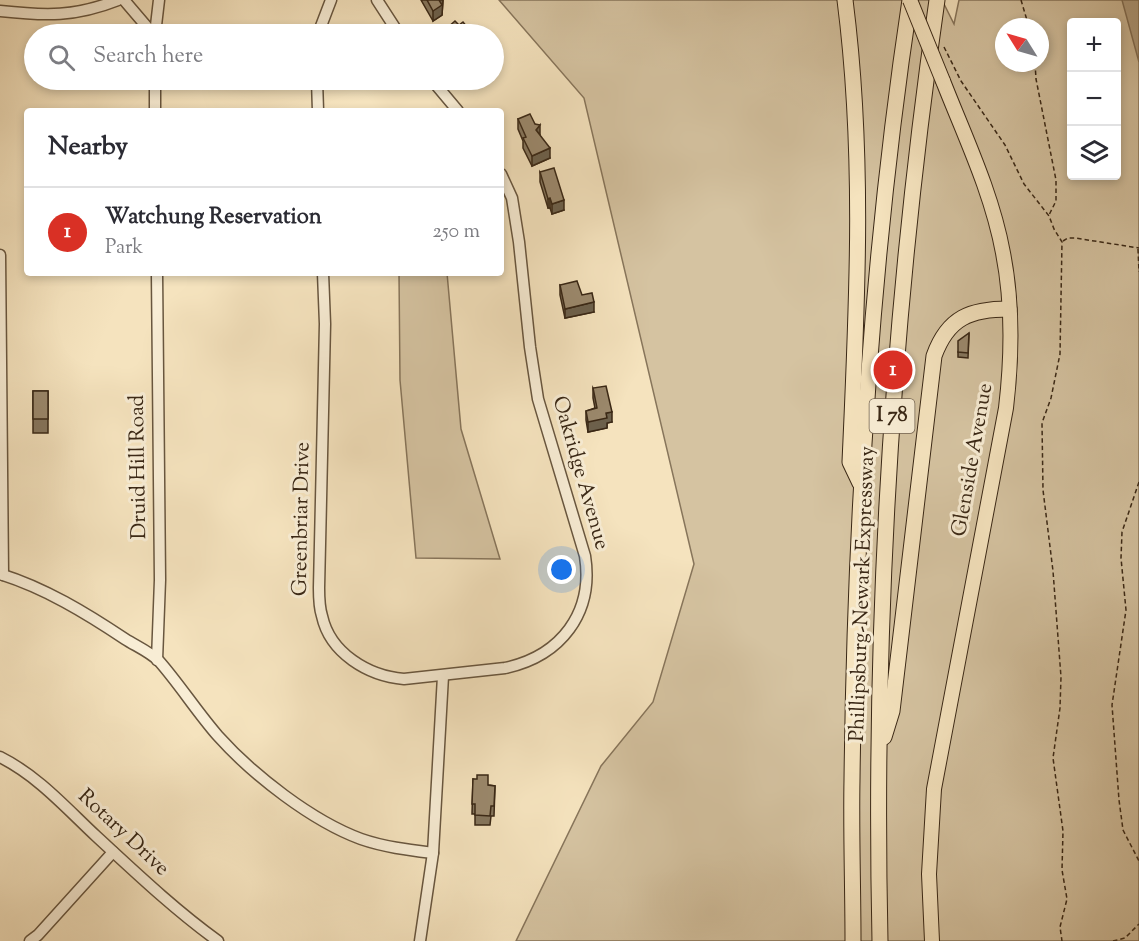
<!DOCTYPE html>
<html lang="en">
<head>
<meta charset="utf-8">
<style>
  body { margin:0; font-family:"Sorts Mill Goudy",serif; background:#f7f7f7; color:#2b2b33 }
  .controls { position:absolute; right:18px; top:18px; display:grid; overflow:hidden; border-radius:6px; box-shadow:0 3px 9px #0003 }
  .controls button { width:54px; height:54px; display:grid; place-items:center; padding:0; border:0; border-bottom:2px solid #e1e1e2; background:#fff; color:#2b2b33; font:30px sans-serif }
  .compass { position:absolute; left:995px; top:18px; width:54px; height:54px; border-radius:50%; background:#fff; box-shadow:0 3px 9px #0003; rotate:307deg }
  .you { position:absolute; left:562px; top:570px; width:21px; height:21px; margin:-15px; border:4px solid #fff; border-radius:50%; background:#1a73e8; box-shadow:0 0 0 9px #1a73e833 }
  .badge { display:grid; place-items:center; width:39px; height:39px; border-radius:50%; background:#d93025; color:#fff; font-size:20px; font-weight:700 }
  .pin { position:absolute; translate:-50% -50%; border:3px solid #fff; box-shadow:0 2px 6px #0006 }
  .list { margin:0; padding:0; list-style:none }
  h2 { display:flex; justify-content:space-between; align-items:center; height:78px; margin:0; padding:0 24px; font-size:26px }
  h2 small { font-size:20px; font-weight:400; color:#7c7c81 }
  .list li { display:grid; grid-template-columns:39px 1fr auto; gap:18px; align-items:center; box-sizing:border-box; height:90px; padding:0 24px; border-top:2px solid #e1e1e2 }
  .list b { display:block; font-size:22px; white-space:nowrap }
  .list p { margin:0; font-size:20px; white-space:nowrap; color:#7c7c81 }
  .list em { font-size:20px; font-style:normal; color:#7c7c81 }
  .icon { flex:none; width:33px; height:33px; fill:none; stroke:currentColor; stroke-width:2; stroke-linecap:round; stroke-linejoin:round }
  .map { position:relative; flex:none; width:1139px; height:941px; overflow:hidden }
  .search { position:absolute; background:#fff; box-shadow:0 3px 9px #0003; left:24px; top:24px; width:480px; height:66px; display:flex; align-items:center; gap:15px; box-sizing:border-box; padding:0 21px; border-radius:33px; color:#7c7c81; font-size:22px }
  .panel { position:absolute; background:#fff; box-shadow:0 3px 9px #0003; left:24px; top:108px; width:480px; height:168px; border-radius:6px }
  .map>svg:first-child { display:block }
</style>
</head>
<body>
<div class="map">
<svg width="1139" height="941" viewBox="0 0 1139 941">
  <rect width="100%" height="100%" fill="#f5e3be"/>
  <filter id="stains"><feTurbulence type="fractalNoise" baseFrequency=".00333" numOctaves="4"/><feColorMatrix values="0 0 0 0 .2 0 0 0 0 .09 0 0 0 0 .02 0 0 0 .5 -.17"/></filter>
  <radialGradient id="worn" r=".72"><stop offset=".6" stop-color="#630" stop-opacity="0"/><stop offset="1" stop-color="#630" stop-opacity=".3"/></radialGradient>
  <g fill="#d5c3a1" stroke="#87755b" stroke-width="1.5" fill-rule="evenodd">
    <path d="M499,0H942L954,24L959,0H1139V941H516L601,766L653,702L694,564L584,98ZM1072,22H1116V176H1072ZM1004,27H1040V63H1004Z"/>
    <polygon points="399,273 447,273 461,429 500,559 416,558 400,380"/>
  </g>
  <polygon fill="#b5a385" stroke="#837158" stroke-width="1.5" points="1122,0 1139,0 1139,62"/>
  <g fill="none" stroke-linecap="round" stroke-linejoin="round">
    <defs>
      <g id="minor">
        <polyline points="124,0 153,34"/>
        <polyline points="377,0 399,34"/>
        <path d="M0,11C46,16 75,17 118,0"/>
        <polyline points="155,34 159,0"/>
        <polyline points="318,34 331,0"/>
        <polyline points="155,80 155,111"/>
        <polyline points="317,80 318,111"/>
        <polyline points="432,80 458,111"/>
        <polyline points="0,255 3,575"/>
        <polyline points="157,273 160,580 157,660"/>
        <path d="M323,273L325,324L319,588C319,597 319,607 322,616C330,653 368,676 404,679L505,668C561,656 594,613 585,556L538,399L530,347L519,242L512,198L501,174"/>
        <path d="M0,574C45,588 86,613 125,639C136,646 150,652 159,661C180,685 197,712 218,736C253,775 312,821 361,839C384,847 409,850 433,853"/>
        <path d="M0,757C38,776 66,808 96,836C135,872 175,910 218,941"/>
        <polyline points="30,941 38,935 113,852"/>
        <polyline points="420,941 433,853 443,676"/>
      </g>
      <path id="major" d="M932,941L929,874L934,789L1006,408C1012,357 1013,304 1003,253C992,193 965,137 943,81"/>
      <g id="highway">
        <path d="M845,0C865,156 857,306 850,462L860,483"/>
        <path d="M884,737L892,711L934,356C948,317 971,309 1009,309"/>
        <path d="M853,941C853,887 851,833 852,780C855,519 871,258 910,0"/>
        <path d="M880,941C873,626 892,312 937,0"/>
      </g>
    </defs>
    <use href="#minor" stroke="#68563f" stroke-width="13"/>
    <use href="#major" stroke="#392715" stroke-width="16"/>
    <use href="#highway" stroke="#392715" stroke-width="17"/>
    <g stroke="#392715" stroke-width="1.5" stroke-dasharray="4.5 3" stroke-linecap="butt">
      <polyline points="1021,0 1029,27"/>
      <polyline points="944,47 961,81 1005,145 1024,184 1049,216 1054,229 1062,242 1060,354 1051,398 1042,423 1043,490 1053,571 1061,677 1060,708 1053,758 1063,831 1062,870 1067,899 1060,927 1062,941"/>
      <polyline points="1035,63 1036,79 1056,180 1056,201 1049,215"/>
      <polyline points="1063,241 1068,238 1075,238 1139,248"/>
      <polyline points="1138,249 1139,272"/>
      <polyline points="1139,482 1122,532 1121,558 1126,610 1112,705 1119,800 1123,830 1139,861"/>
      <polyline points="1113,941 1125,938 1139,924"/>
    </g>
    <use href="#minor" stroke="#f8edd5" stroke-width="10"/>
    <use href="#major" stroke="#f5e3be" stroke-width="14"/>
    <use href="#highway" stroke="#f5e3be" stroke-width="15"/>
    <defs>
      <polyline id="major-bridge" points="910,0 943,81"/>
    </defs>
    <use href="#major-bridge" stroke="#392715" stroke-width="16" stroke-linecap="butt"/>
    <use href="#major-bridge" stroke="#f5e3be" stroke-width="14"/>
  </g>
  <g fill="#85765e" stroke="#392715" stroke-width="1.5">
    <polygon points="421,0 443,0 442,15 433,21"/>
    <polygon points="459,25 473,34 447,34 447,28"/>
    <polygon points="518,119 535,124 550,158 532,166 523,148 523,141 518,129"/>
    <polygon points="540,172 564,210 552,214 550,208 548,208 540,182"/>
    <polygon points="560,285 582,295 594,312 565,318 560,295"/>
    <polygon points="969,333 968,358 958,357 958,352"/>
    <polygon points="593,388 612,422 607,423 607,428 588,432 586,420 586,411 595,408 593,398"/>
    <rect x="33" y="391" width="15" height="42"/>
    <polygon points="473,779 488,785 495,786 494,816 491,816 490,825 475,825 475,814 472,814"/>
  </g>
  <g fill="#6c604c" stroke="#392715" stroke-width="1.5">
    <polygon points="439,0 443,0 442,15 433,21 433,11"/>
    <polygon points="540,125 540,135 536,130"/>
    <polygon points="550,148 550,158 532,166 532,156"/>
    <polygon points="550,198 550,208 548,208 548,199"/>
    <polygon points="564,200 564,210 552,214 552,204"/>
    <polygon points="594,302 594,312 565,318 565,309"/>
    <polygon points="612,412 612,422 607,423 607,428 588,432 588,422 606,413"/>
  </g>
  <g fill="#9b896d" stroke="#392715" stroke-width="1.5">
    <polygon points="427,0 439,0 442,5 433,11"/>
    <polygon points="455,21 459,25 463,22 473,34 453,34 447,28"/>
    <polygon points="530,114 535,124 540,125 536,130 550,148 532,156 523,138 526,137 518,119"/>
    <polygon points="554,168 564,200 552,204 550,198 548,199 540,172"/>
    <polygon points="577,281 582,295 592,293 594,302 565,309 560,285"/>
    <polygon points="969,333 968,353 958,352 958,341"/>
    <polygon points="606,386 612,412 606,413 607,418 588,422 586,411 597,408 593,388"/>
    <rect x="33" y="391" width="15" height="28"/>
    <polygon points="477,775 488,775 488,785 495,786 494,806 491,806 490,816 475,815 475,804 472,804 473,779 477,779"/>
  </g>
  <g text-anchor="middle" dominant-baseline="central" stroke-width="6" stroke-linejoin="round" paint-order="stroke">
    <rect fill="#f8edd5" stroke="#72624f" stroke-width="1.5" x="869.5" y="399" width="45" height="34" rx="4.5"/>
    <g font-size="20" font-weight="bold" fill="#392715">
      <text x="892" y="416">I 78</text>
    </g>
    <g font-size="21" fill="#392715" stroke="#f8edd5">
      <text transform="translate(973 460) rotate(-80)">Glenside Avenue</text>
      <text transform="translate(139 467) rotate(-91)">Druid Hill Road</text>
      <text transform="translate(580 473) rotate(74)">Oakridge Avenue</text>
      <text transform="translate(302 519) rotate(-89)">Greenbriar Drive</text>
      <text transform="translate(863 594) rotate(-88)">Phillipsburg-Newark Expressway</text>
      <text transform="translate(123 833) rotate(43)">Rotary Drive</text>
    </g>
  </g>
  <rect width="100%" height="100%" filter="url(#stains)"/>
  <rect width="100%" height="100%" fill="url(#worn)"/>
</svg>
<div class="controls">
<button>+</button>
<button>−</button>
<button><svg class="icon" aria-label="layers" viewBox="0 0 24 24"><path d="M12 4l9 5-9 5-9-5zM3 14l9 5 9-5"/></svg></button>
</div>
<svg class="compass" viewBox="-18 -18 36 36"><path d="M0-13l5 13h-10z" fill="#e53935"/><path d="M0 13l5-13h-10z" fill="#7c7c81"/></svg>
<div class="you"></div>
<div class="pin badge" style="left:893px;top:370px">1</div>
<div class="search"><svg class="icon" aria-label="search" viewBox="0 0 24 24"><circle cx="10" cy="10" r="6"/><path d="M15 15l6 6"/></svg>Search here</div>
<section class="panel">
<h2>Nearby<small></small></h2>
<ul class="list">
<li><span class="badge">1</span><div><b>Watchung Reservation</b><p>Park</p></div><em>250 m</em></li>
</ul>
</section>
</div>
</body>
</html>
